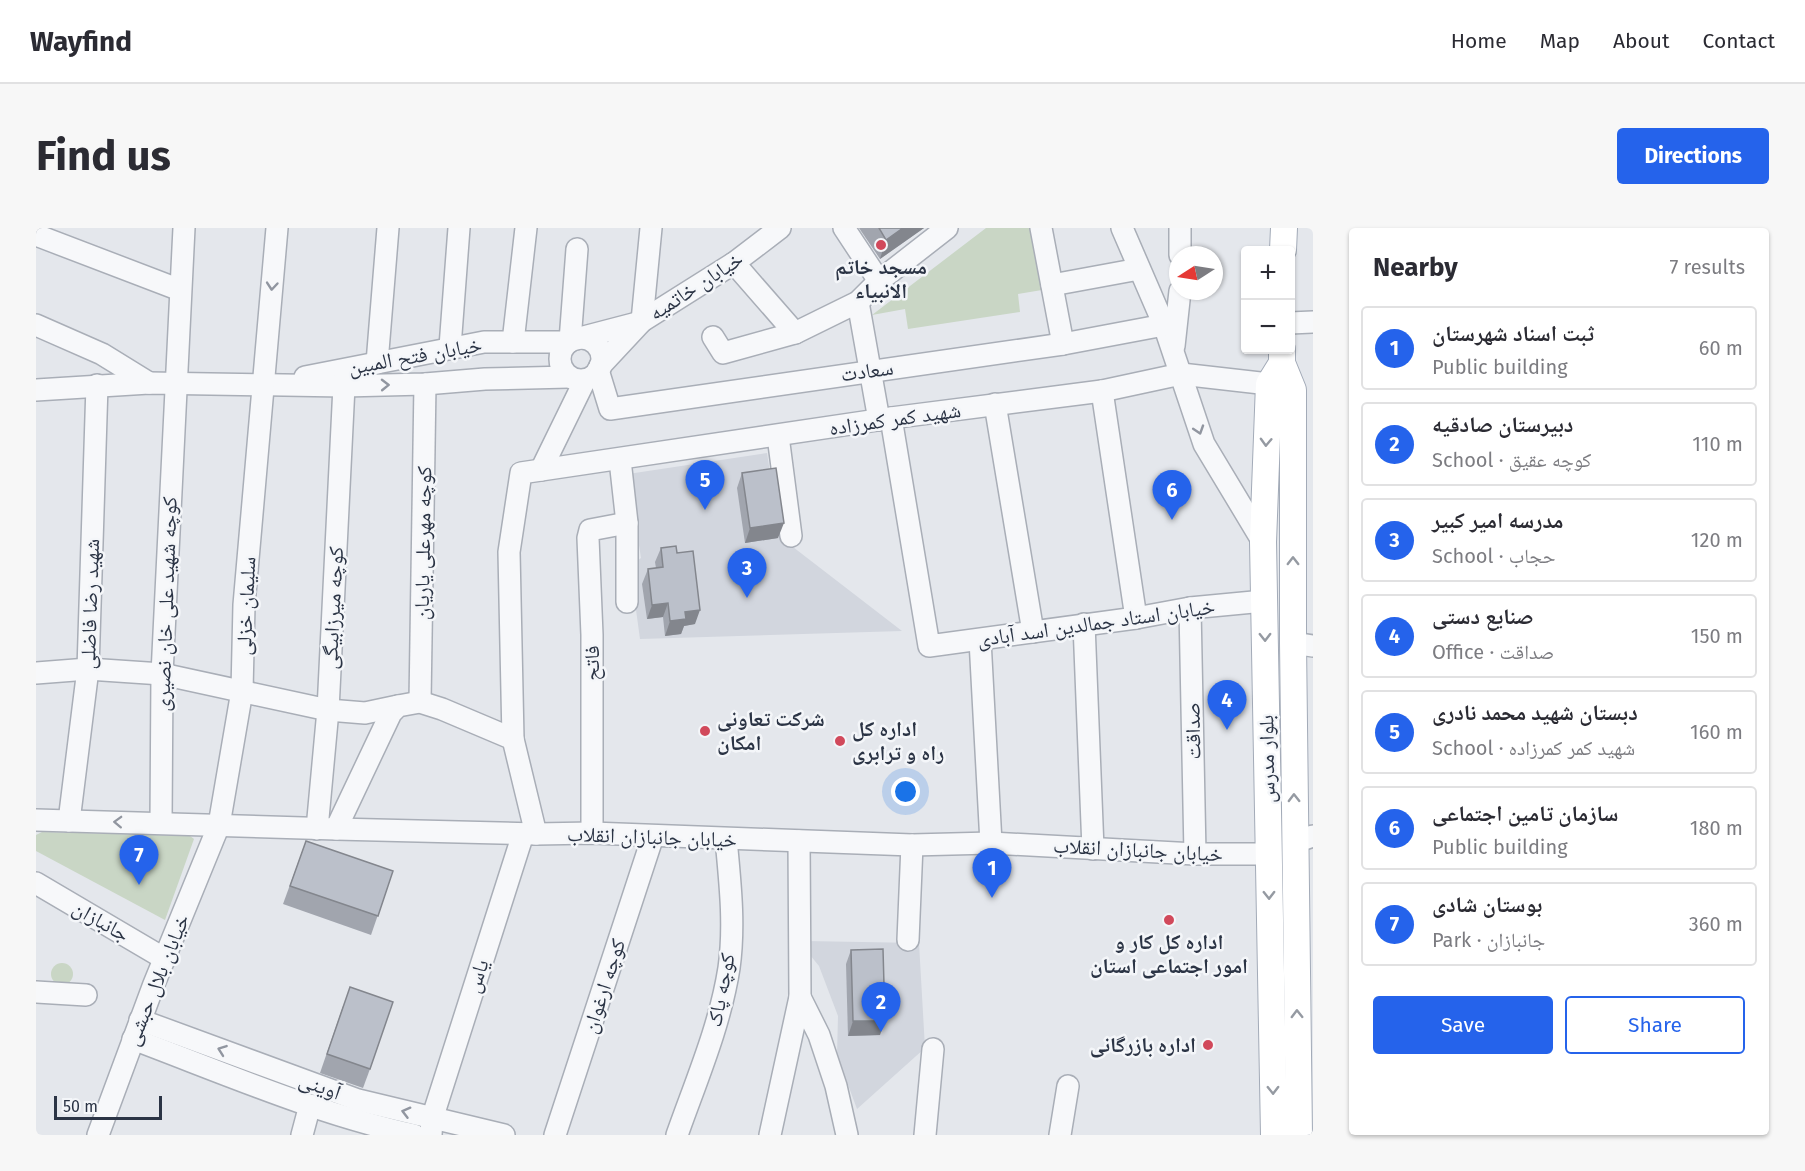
<!DOCTYPE html>
<meta charset="utf-8">
<style>
:root{--surface:#fff;--page:#f7f7f7;--text:#2b2b33;--muted:#7c7c81;--line:#e1e1e2;--accent:#2563eb}
body{margin:0;font-family:"Fira Sans","Noto Naskh Arabic",sans-serif;background:var(--page);color:var(--text)}
.controls{position:absolute;right:18px;top:18px;display:grid;overflow:hidden;border-radius:6px;box-shadow:0 2px 4px #0004}
.controls button{width:54px;height:54px;display:grid;place-items:center;padding:0;border:0;border-bottom:2px solid var(--line);background:var(--surface);color:var(--text);font:30px sans-serif}
.compass{position:absolute;left:1133px;top:18px;width:54px;height:54px;border-radius:50%;background:var(--surface);box-shadow:0 2px 4px #0004;rotate:258deg}
.scale{position:absolute;left:18px;bottom:15px;width:108px;box-sizing:border-box;padding-left:6px;border:3px solid #2b3445;border-top:0;font-size:16px;line-height:21px;white-space:nowrap;color:#2b3445;-webkit-text-stroke:4px #f4f6f9;paint-order:stroke}
.you{position:absolute;left:870px;top:564px;width:21px;height:21px;margin:-15px;border:4px solid #fff;border-radius:50%;background:#1a73e8;box-shadow:0 0 0 9px #1a73e833}
.badge{display:grid;place-items:center;width:39px;height:39px;border-radius:50%;background:var(--accent);color:#fff;font-size:20px;font-weight:700}
.pin{position:absolute;translate:-50% -50px;filter:drop-shadow(0 2px 3px #0008)}
.pin::after{content:'';position:absolute;top:32px;width:21px;height:18px;background:inherit;clip-path:polygon(0 0,100% 0,50% 100%)}
.list{margin:0;padding:0;list-style:none}
h2{display:flex;justify-content:space-between;align-items:center;height:78px;margin:0;padding:0 24px;font-size:26px}
h2 small{font-size:20px;font-weight:400;color:var(--muted)}
.list li{display:grid;grid-template-columns:39px 1fr auto;gap:18px;align-items:center;box-sizing:border-box;height:84px;margin:0 12px 12px;padding:0 12px;border:2px solid var(--line);border-radius:6px}
.list b{display:block;font-size:22px;white-space:nowrap}
.list p{margin:0;font-size:20px;white-space:nowrap;color:var(--muted)}
.list em{font-size:20px;font-style:normal;color:var(--muted)}
.actions{display:flex;gap:12px;padding:18px 24px}
.actions a{flex:1;padding:14px 0;border:2px solid var(--accent);border-radius:6px;text-align:center;font-size:21px;color:var(--accent)}
.actions .main{background:var(--accent);color:#fff}
.map{position:relative;flex:none;width:1277px;height:907px;overflow:hidden;border-radius:6px}
header{display:flex;align-items:center;gap:36px;box-sizing:border-box;height:84px;padding:0 30px;background:var(--surface);border-bottom:2px solid var(--line)}
header strong{font-size:28px}
nav{display:flex;gap:33px;margin-inline-start:auto;font-size:21px}
.intro{display:flex;align-items:center;justify-content:space-between;box-sizing:border-box;height:144px;padding:0 36px}
h1{margin:0;font-size:42px}
.button{padding:15px 27px;border-radius:6px;background:var(--accent);color:#fff;font-size:21px;font-weight:700}
main{display:flex;gap:36px;padding:0 36px}
aside{flex:1;background:var(--surface);border-radius:6px;box-shadow:0 2px 4px #0004}
.map>svg:first-child{display:block}
</style>
<header>
<strong>Wayfind</strong>
<nav><a>Home</a><a>Map</a><a>About</a><a>Contact</a></nav>
</header>
<div class="intro"><h1>Find us</h1><a class="button">Directions</a></div>
<main>
<div class="map">
<svg width="1277" height="907" viewBox="0 0 1277 907">
<rect width="100%" height="100%" fill="#e4e7ec"/>
<g fill="#d2d6de">
<polygon points="731,225 744,309 866,403 604,411 594,338 605,330 592,246"/>
<polygon points="769,713 883,715 889,820 821,881 801,827 802,788 783,738 770,722"/>
</g>
<g fill="#c9d6c5">
<polygon points="950,0 996,0 1006,62 982,66 984,84 872,101 869,81 836,87"/>
<polygon points="6,604 154,608 158,611 129,692 0,623 0,607"/>
<circle cx="26" cy="746" r="11"/>
</g>
<g fill="none" stroke-linecap="round" stroke-linejoin="round">
<defs>
<g id="minor">
<polyline points="808,0 843,53"/>
<polyline points="1005,0 1027,116"/>
<polyline points="1086,0 1128,97 1168,216 1227,314"/>
<polyline points="0,7 144,62"/>
<polyline points="1144,27 1144,0"/>
<polyline points="698,35 759,105"/>
<polyline points="1016,57 1103,41"/>
<polyline points="822,74 843,192"/>
<polyline points="606,93 615,0"/>
<polyline points="1254,95 1277,94"/>
<polyline points="0,97 66,126 113,155"/>
<polyline points="677,109 687,125 759,105 822,74 843,53 911,0"/>
<circle cx="545" cy="131" r="21"/>
<polyline points="540,111 605,94"/>
<polyline points="534,113 541,21"/>
<polyline points="477,114 490,0"/>
<polyline points="1138,118 1144,63"/>
<polyline points="414,119 423,0"/>
<polyline points="341,135 352,0"/>
<polyline points="564,138 606,93 698,35 744,0"/>
<polyline points="562,142 574,181 1027,116 1128,97"/>
<polyline points="269,149 448,114 533,114"/>
<polyline points="0,162 113,155 308,158 389,156 449,151 533,149"/>
<polyline points="1066,163 1100,390"/>
<polyline points="959,176 997,404"/>
<polyline points="855,190 893,418 1100,390 1154,380 1228,373"/>
<polyline points="742,208 755,308"/>
<polyline points="584,232 591,295 591,374"/>
<polyline points="505,242 549,152"/>
<polyline points="1154,380 1159,626"/>
<polyline points="1048,396 1057,621"/>
<polyline points="944,412 955,615"/>
<polyline points="1257,415 1277,418"/>
<polyline points="0,445 52,441 126,446 292,482 329,485 362,478"/>
<polyline points="384,474 389,156"/>
<polyline points="477,511 473,324 485,245 855,190 1066,163 1145,146 1233,156"/>
<polyline points="0,592 300,601 500,606 556,605 876,617 955,615 1159,626 1232,626"/>
<polyline points="33,593 52,441 61,157"/>
<polyline points="125,595 126,446 148,0"/>
<polyline points="281,601 292,482 308,158"/>
<polyline points="300,601 355,485 362,478 384,474 406,481 477,511 500,606"/>
<polyline points="556,605 556,407 552,310 554,302 591,295"/>
<polyline points="1259,614 1277,608"/>
<polyline points="0,655 129,731"/>
<polyline points="872,712 876,617"/>
<polyline points="0,764 50,767"/>
<polyline points="764,769 783,807 800,858 811,907"/>
<polyline points="104,792 322,872 468,907"/>
<path d="M97,811C190,846 282,886 378,907"/>
<polyline points="62,907 118,756 183,597 206,463 208,377 241,0"/>
<polyline points="266,907 274,877"/>
<polyline points="395,907 396,891 487,606"/>
<polyline points="519,907 617,608"/>
<path d="M641,907C660,853 684,798 693,740C699,697 694,654 690,611"/>
<polyline points="734,907 764,769 763,613"/>
<polyline points="889,907 897,821"/>
<polyline points="1024,907 1032,858"/>
</g>
<g id="major">
<polyline points="1247,22 1248,0"/>
<polyline points="1246,122 1246,135 1257,162 1257,415 1263,907"/>
<polyline points="1238,907 1227,314 1233,156 1246,135"/>
</g>
</defs>
<use href="#minor" stroke="#a9aeb7" stroke-width="24"/>
<use href="#major" stroke="#a3abb8" stroke-width="28"/>
<use href="#minor" stroke="#f7f8fa" stroke-width="21"/>
<use href="#major" stroke="#fff" stroke-width="26"/>
</g>
<g fill="#a1a5ae">
<polygon points="823,0 888,0 844,31"/>
<polygon points="706,245 742,310 709,315 701,260"/>
<polygon points="625,320 641,325 659,396 648,398 645,406 629,408 627,389 611,391 606,356 612,341 620,340 619,334"/>
<polygon points="270,613 357,643 335,707 247,676"/>
<polygon points="815,722 844,807 812,808 810,736"/>
<polygon points="307,778 334,841 327,860 284,845"/>
</g>
<g fill="#83868d">
<polygon points="867,0 888,0 844,31 850,12"/>
<polygon points="748,295 742,310 709,315 714,300"/>
<polygon points="632,375 627,389 611,391 616,377"/>
<polygon points="664,382 659,396 648,398 645,406 629,408 634,393 649,384"/>
<polygon points="817,793 849,793 844,807 812,808"/>
</g>
<g fill="#bbc0ca" stroke="#83868d" stroke-width="1.5">
<polygon points="843,0 867,0 850,12"/>
<polygon points="740,240 748,295 714,300 706,245"/>
<polygon points="640,318 641,325 657,323 664,382 649,384 650,391 634,393 632,375 616,377 612,341 627,339 625,320"/>
<polygon points="270,613 357,643 342,688 254,658"/>
<polygon points="847,721 849,793 817,793 815,722"/>
<polygon points="314,759 357,774 334,841 291,826"/>
</g>
<defs><path id="oneway-chevron" d="M-2-3.5L2.5 0L-2 3.5" fill="none" stroke-width="1.6" stroke-linecap="round" stroke-linejoin="round" transform="scale(1.5)"/></defs>
<g stroke="#9196a0">
<use href="#oneway-chevron" transform="translate(236 58) rotate(95)"/>
<use href="#oneway-chevron" transform="translate(349 157) rotate(-1)"/>
<use href="#oneway-chevron" transform="translate(1163 202) rotate(72)"/>
<use href="#oneway-chevron" transform="translate(82 594) rotate(-178)"/>
<use href="#oneway-chevron" transform="translate(186 822) rotate(-160)"/>
<use href="#oneway-chevron" transform="translate(370 884) rotate(-165)"/>
</g>
<g stroke="#959aa2">
<use href="#oneway-chevron" transform="translate(1230 214) rotate(92)"/>
<use href="#oneway-chevron" transform="translate(1257 333) rotate(-90)"/>
<use href="#oneway-chevron" transform="translate(1229 409) rotate(89)"/>
<use href="#oneway-chevron" transform="translate(1258 570) rotate(-91)"/>
<use href="#oneway-chevron" transform="translate(1233 667) rotate(89)"/>
<use href="#oneway-chevron" transform="translate(1261 786) rotate(-91)"/>
<use href="#oneway-chevron" transform="translate(1237 862) rotate(89)"/>
</g>
<g fill="#d1495b" stroke="#f4f6f9" stroke-width="2">
<circle cx="845" cy="17" r="6"/>
<circle cx="669" cy="503" r="6"/>
<circle cx="804" cy="513" r="6"/>
<circle cx="1133" cy="692" r="6"/>
<circle cx="1172" cy="817" r="6"/>
</g>
<g text-anchor="middle" dominant-baseline="central" stroke-width="5" stroke-linejoin="round" paint-order="stroke">
<g font-size="21" font-weight="bold" fill="#2b3445" stroke="#f4f6f9">
<text x="845" y="39">مسجد خاتم<tspan x="845" dy="24">الانبیاء</tspan></text>
<text x="681" y="491" text-anchor="start">شرکت تعاونی<tspan x="681" dy="24">امکان</tspan></text>
<text x="816" y="501" text-anchor="start">اداره کل<tspan x="816" dy="24">راه و ترابری</tspan></text>
<text x="1133" y="714">اداره کل کار و<tspan x="1133" dy="24">امور اجتماعی استان</tspan></text>
<text x="1160" y="817" text-anchor="end">اداره بازرگانی</text>
</g>
<g font-size="21" fill="#2b3445" stroke="#f4f6f9">
<text transform="translate(660 58) rotate(-33)">خیابان خاتمیه</text>
<text transform="translate(379 128) rotate(-10)">خیابان فتح المبین</text>
<text transform="translate(831 143) rotate(-8)">سعادت</text>
<text transform="translate(859 191) rotate(-8)">شهید کمر کمرزاده</text>
<text transform="translate(387 315) rotate(-89)">کوچه مهرعلی یاریان</text>
<text transform="translate(54 376) rotate(-88)">شهید رضا فاضلی</text>
<text transform="translate(130 376) rotate(-88)">کوچه شهید علی خان نصیری</text>
<text transform="translate(210 378) rotate(-87)">سلیمان خزلی</text>
<text transform="translate(297 380) rotate(-87)">کوچه میرزابیگی</text>
<text transform="translate(1060 395) rotate(-8)">خیابان استاد جمالدین اسد آبادی</text>
<text transform="translate(556 435) rotate(-90)">فاتح</text>
<text transform="translate(1157 503) rotate(-91)">صداقت</text>
<text transform="translate(1231 531) rotate(-91)">بلوار مدرس</text>
<text transform="translate(616 609) rotate(2)">خیابان جانبازان انقلاب</text>
<text transform="translate(1102 622) rotate(3)">خیابان جانبازان انقلاب</text>
<text transform="translate(65 693) rotate(30)">جانبازان</text>
<text transform="translate(441 748) rotate(-72)">یاس</text>
<text transform="translate(121 752) rotate(-68)">خیابان بلال حبشی</text>
<text transform="translate(568 758) rotate(-72)">کوچه ارغوان</text>
<text transform="translate(685 762) rotate(-79)">کوچه پاک</text>
<text transform="translate(284 858) rotate(20)">آوینی</text>
</g>
</g>
</svg>
<div class="controls">
<button>+</button>
<button>−</button>
</div>
<svg class="compass" viewBox="-18 -18 36 36"><path d="M0-13l5 13h-10z" fill="#e53935"/><path d="M0 13l5-13h-10z" fill="#7c7c81"/></svg>
<div class="scale">50 m</div>
<div class="you"></div>
<div class="pin badge" style="left:956px;top:670px">1</div>
<div class="pin badge" style="left:845px;top:804px">2</div>
<div class="pin badge" style="left:711px;top:370px">3</div>
<div class="pin badge" style="left:1191px;top:502px">4</div>
<div class="pin badge" style="left:669px;top:282px">5</div>
<div class="pin badge" style="left:1136px;top:292px">6</div>
<div class="pin badge" style="left:103px;top:657px">7</div>
</div>
<aside>
<h2>Nearby<small>7 results</small></h2>
<ul class="list">
<li><span class="badge">1</span><div><b>ثبت اسناد شهرستان</b><p>Public building</p></div><em>60 m</em></li>
<li><span class="badge">2</span><div><b>دبیرستان صادقیه</b><p>School · کوچه عقیق</p></div><em>110 m</em></li>
<li><span class="badge">3</span><div><b>مدرسه امیر کبیر</b><p>School · حجاب</p></div><em>120 m</em></li>
<li><span class="badge">4</span><div><b>صنایع دستی</b><p>Office · صداقت</p></div><em>150 m</em></li>
<li><span class="badge">5</span><div><b>دبستان شهید محمد نادری</b><p>School · شهید کمر کمرزاده</p></div><em>160 m</em></li>
<li><span class="badge">6</span><div><b>سازمان تامین اجتماعی</b><p>Public building</p></div><em>180 m</em></li>
<li><span class="badge">7</span><div><b>بوستان شادی</b><p>Park · جانبازان</p></div><em>360 m</em></li>
</ul>
<div class="actions"><a class="main">Save</a><a>Share</a></div>
</aside>
</main>
